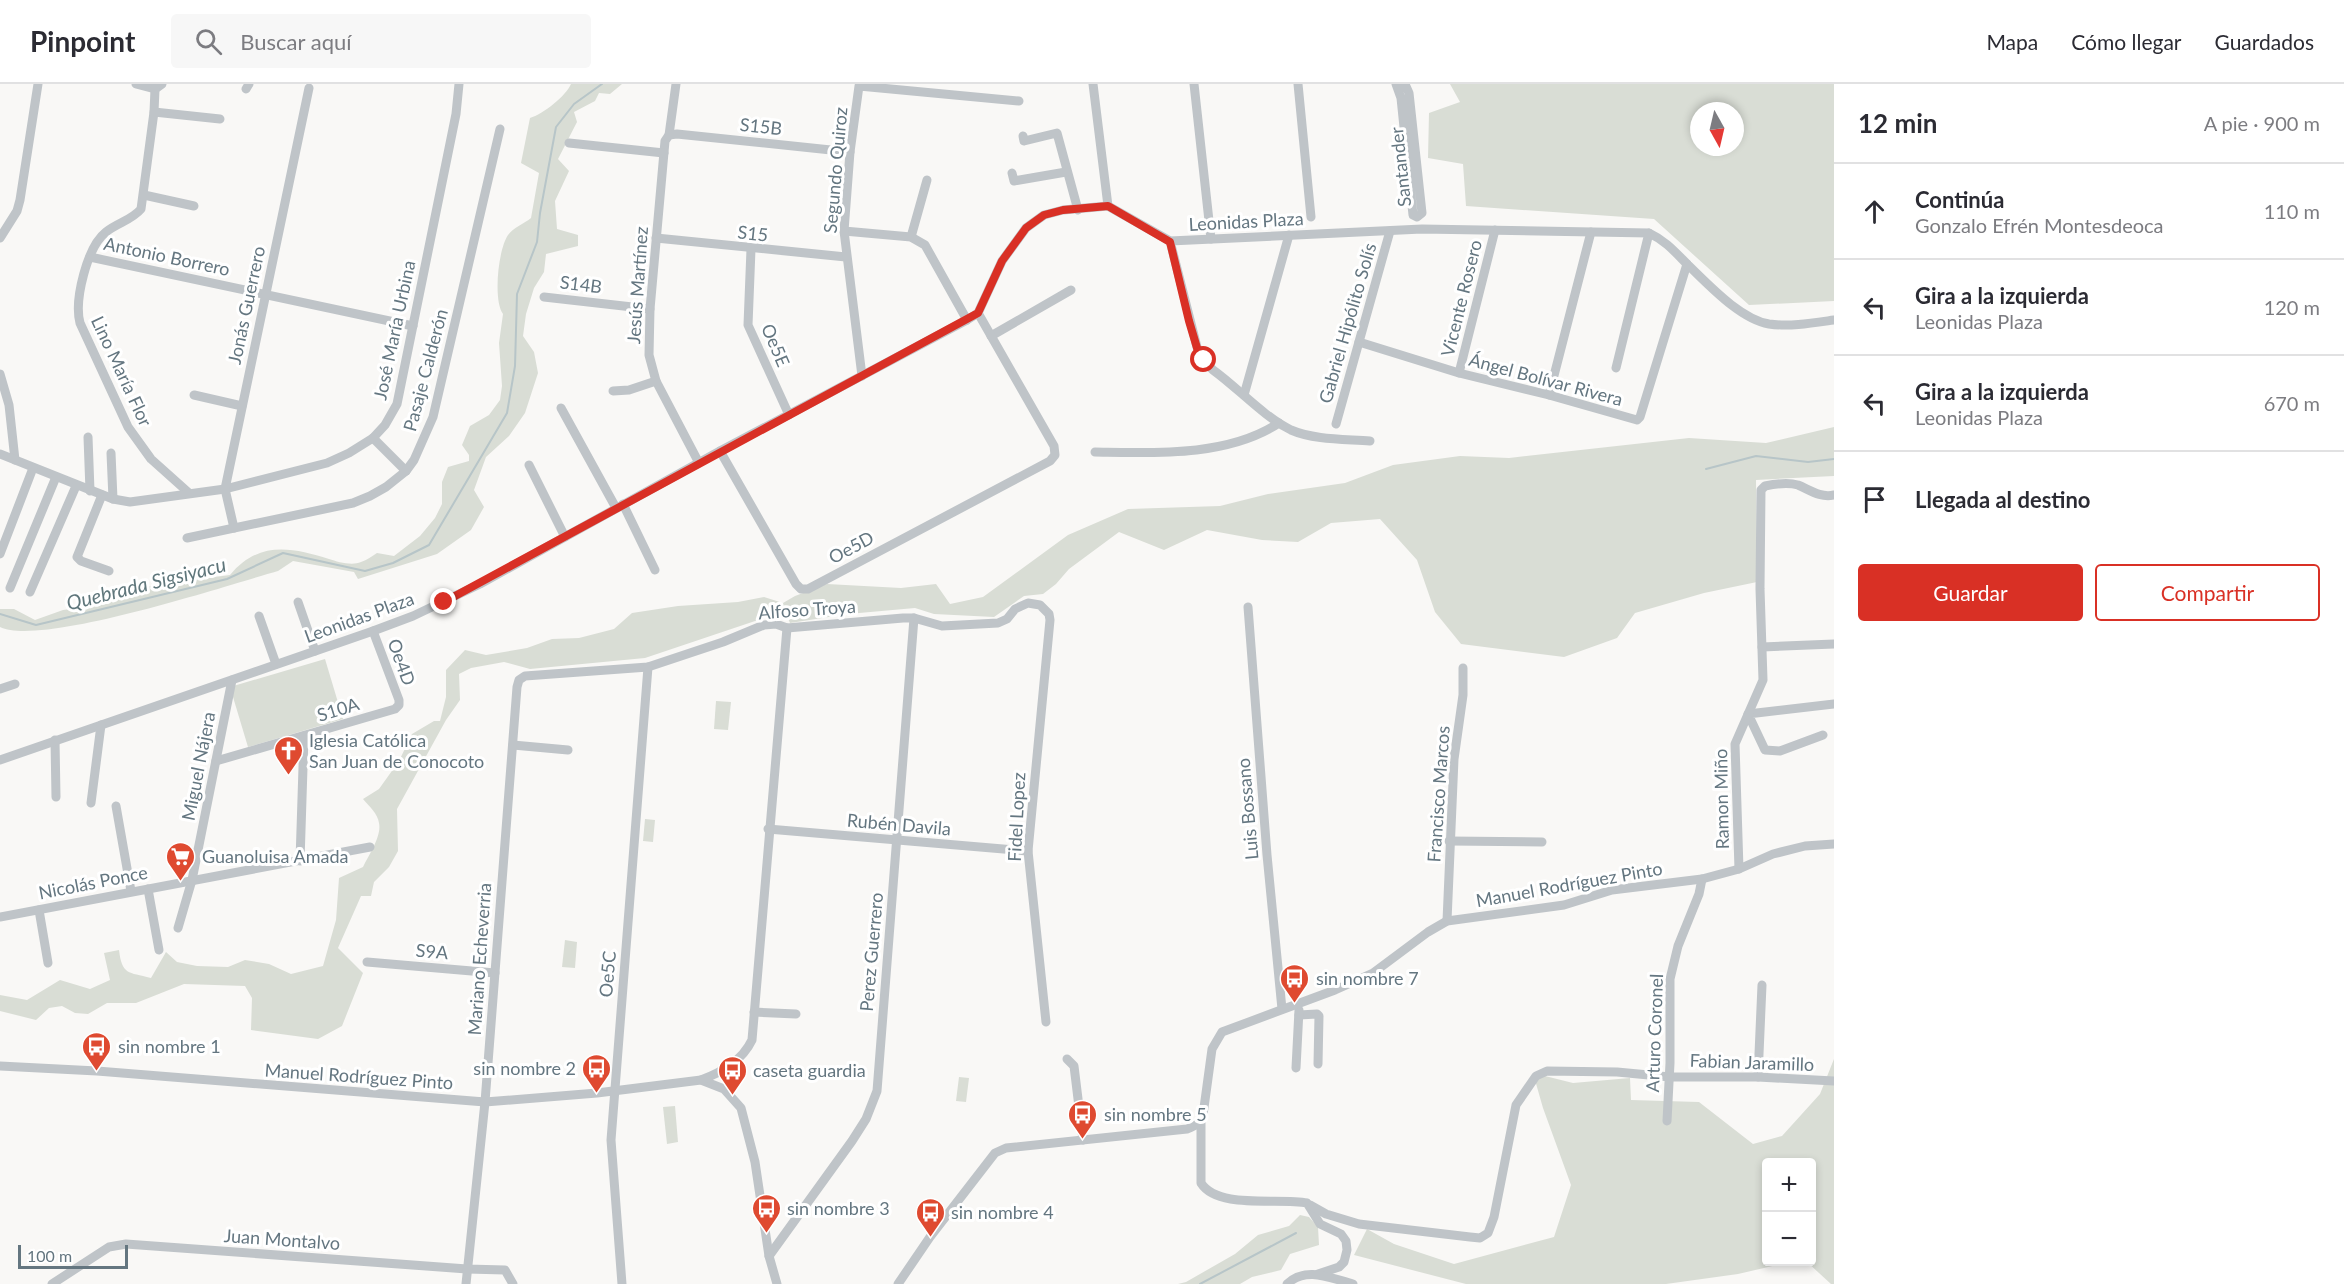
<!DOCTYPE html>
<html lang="es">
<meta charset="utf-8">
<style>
:root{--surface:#fff;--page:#f7f7f7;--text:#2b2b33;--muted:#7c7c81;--line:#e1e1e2;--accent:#d93025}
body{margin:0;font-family:Lato,sans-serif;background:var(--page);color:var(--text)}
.controls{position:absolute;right:18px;bottom:18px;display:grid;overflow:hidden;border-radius:6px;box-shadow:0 3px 9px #0003}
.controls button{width:54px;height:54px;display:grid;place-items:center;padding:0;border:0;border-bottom:2px solid var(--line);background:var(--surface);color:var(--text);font:30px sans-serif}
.compass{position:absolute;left:1690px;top:18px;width:54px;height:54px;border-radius:50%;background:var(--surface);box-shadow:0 3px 9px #0003;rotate:172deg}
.scale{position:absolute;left:18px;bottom:15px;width:110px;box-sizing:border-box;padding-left:6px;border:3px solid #647680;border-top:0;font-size:16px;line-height:21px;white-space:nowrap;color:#647680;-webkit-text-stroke:4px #fff;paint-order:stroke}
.stop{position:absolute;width:18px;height:18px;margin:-14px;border:4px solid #d93025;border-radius:50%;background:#fff}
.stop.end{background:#d93025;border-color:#fff;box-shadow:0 2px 6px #0008}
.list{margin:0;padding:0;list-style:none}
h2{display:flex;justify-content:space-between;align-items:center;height:78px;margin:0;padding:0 24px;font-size:26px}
h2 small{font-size:20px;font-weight:400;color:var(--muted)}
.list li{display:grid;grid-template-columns:39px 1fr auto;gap:18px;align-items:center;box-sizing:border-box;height:96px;padding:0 24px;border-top:2px solid var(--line)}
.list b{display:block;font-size:22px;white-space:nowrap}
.list p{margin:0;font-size:20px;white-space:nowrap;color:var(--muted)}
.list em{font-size:20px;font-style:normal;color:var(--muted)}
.actions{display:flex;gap:12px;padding:18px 24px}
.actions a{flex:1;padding:14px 0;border:2px solid var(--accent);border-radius:6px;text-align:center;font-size:21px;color:var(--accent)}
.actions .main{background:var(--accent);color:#fff}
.icon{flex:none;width:33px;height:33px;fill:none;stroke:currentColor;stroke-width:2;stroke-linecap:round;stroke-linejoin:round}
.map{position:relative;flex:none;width:1834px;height:1200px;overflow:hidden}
header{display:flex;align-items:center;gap:36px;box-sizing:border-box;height:84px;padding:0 30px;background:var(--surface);border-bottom:2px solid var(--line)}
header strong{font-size:28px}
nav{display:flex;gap:33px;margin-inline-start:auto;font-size:21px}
.search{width:420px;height:54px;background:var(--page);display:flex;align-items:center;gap:15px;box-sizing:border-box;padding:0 21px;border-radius:6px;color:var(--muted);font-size:22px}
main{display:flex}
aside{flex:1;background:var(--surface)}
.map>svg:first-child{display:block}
</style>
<header>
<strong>Pinpoint</strong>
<div class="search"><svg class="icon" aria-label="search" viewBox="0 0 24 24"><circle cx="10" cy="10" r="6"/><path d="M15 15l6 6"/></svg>Buscar aquí</div>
<nav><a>Mapa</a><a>Cómo llegar</a><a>Guardados</a></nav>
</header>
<main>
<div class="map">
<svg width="1834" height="1200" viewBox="0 0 1834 1200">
<rect width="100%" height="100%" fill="#f9f8f6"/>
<g fill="#d9ddd5" fill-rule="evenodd">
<path d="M571,0H622L610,10L599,9L595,17L574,28L577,38L558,75L569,87L555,117L557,145L578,151V162L546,170L544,188L534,204L526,230L523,252L534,268L538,289L525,329L509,352L486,373L474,406L484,423L471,446L437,470L358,495L354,488L293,477L278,487C228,501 41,563 0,543V525H14L35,536L63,526L93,522L176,493L191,496L230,491C258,457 291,463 329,475C338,478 352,482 361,478C367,476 372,472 377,469L394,472L420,452L435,434L442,420V398L448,383L469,377V371L462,361L470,342L489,331L500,316L502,302L499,259L503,230C493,216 498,166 508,151C513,144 525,139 531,134L539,89L521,79L530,34C543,30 566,12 571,0Z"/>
<path d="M1450,0H1834V217L1749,221L1654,135L1466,122L1463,80L1428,74L1429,29L1460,18ZM1699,27H1735V63H1699Z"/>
<path d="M1834,343V392L1756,396L1757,498L1704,509L1635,529L1617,554L1564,573L1461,560L1435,528L1417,476L1380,435L1331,439L1298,458L1262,456L1207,446L1164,466L1119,448L1069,485L1056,500L1043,510L1024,512L994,533L934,530L915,524L848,530L790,539L785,527L645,574L530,585L504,578L471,584L459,590L460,616L446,636L397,725L398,767L389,783L374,798L371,812H361L338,864L363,889L342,942L318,955L251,946L252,914L245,902L184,900L136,919H107L88,930L75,929L62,922L49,924L36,936L0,927V911L27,916L60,896L90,905L110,896L104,869L119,866C122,891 128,888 151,894L166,868L177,878L197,882L228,883L245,876L269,880L291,890L323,882L336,836L339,794L363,783C368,772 382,752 379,739C378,730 369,722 363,715L379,705L399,677L412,650L434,637H440L446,613V586L465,566L486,571L527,564L552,555L579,554L614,545L632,529L678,522L738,518L764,513L783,519L795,512L827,500L901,504L936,500L950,520L983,513L1068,451L1128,425L1220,422L1268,410L1345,399L1393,381L1460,372L1509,374L1689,354L1766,359Z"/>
<polygon points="325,575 343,635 248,663 230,603"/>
<polygon points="716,617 731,618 728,646 714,645"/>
<polygon points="645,735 655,736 653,758 643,757"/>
<polygon points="565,856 577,858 575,884 562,883"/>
<polygon points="1834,975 1834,1200 1831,1200 1807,1178 1812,1178 1812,1078 1766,1078 1766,1178 1790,1178 1738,1190 1666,1200 1466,1200 1354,1171 1367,1145 1394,1160 1454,1180 1554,1153 1571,1101 1543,1024 1533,989 1573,999 1630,994 1631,1016 1699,1018 1753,1060 1782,1052 1820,1010"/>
<polygon points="959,993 969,994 966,1018 956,1017"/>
<polygon points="675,1022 678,1058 667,1060 663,1023"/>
<polygon points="1300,1131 1309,1133 1318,1143 1319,1161 1290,1170 1281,1186 1252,1193 1240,1200 1178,1200 1186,1198 1235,1170 1258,1151 1289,1142"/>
</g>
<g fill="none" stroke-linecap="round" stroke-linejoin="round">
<g stroke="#b7c5c8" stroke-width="2">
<polyline points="1706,385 1756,372 1808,378 1834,375"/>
<polyline points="0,530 36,541 227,495 283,469 365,487 393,479 429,461 507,329 515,282 517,210 537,158 540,129 556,43 574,20 602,0"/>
<polyline points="1200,1200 1296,1149"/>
</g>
<g stroke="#bfc4c8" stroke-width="9">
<polyline points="136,0 155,5 162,0"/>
<polyline points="676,0 669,51 665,57 650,225 649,271 656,297 699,379"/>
<polyline points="1093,0 1108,122"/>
<polyline points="1194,0 1211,155"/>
<polyline points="1298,0 1311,133"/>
<polyline points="1396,0 1401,14 1413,131 1417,133 1422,129 1409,9 1405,0"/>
<path d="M155,5L154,28L141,125C132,136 117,139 106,148C87,163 74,216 80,239L128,343L151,375L189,409"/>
<polyline points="246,5 249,0"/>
<polyline points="154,28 220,35"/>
<polyline points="669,51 677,50 850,68"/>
<polyline points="1023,52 1024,57 1057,49 1078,126"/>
<polyline points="569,59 664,69"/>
<polyline points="1012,89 1014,97 1066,88"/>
<polyline points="144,111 194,122"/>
<polyline points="844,147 911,153 925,161 967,236"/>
<polyline points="911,153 927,96"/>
<polyline points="0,154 17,127 20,116 38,0"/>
<polyline points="656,154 846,173"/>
<path d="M1170,157L1197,263L1204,277L1213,286C1238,304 1264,333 1291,346C1314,356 1345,355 1370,357"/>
<polyline points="751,165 748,241 789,331"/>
<polyline points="90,173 413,242"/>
<polyline points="544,213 650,225"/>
<polyline points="991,252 1071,206"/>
<polyline points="1359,258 1459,289 1549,311 1637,336 1640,333 1687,180"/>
<polyline points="1616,284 1649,149"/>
<polyline points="1459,289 1495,146"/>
<polyline points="0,290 9,321 15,376"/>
<polyline points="862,292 844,147 850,68 859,2 1019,17"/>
<polyline points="613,307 629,306 656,297"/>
<polyline points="194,311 242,322"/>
<polyline points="1244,311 1289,151"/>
<polyline points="1549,311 1591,148"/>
<polyline points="561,324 616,424"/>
<polyline points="1336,340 1390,147"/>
<polyline points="88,353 90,407"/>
<polyline points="373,354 406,387"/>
<polyline points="720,367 796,500 801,505 808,505 1050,377 1055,371 1054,362 978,229"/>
<path d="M1095,368C1154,369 1228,373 1279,339"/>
<polyline points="111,369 113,415"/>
<polyline points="0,370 113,415 130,418 225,405 327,379 349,369 373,354 385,341 397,320 456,30 459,0"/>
<polyline points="529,381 565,453"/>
<polyline points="102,411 77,473 81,477 109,487"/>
<polyline points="623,420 655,486"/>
<polyline points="234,444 225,405 309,4"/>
<polyline points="187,454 353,419 370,412 386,403 406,387 414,376 433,333 500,45"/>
<polyline points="0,470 33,384"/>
<polyline points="10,504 56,393"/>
<polyline points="30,508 76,402"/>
<polyline points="298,518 315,567"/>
<polyline points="1248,523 1267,771 1282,925"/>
<polyline points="259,532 276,580"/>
<polyline points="1762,563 1834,560"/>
<polyline points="0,605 15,600"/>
<polyline points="1823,651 1780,667 1765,666 1748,630 1834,620"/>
<polyline points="55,656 56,713"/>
<polyline points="513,661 568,666"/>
<path d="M0,676L373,547L413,532L480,500L720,367L967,236L978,229L1002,177L1026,144L1044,131L1063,126L1108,122L1170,157L1422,145L1649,149C1666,157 1675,168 1688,181C1709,201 1740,235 1769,240C1790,243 1813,239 1834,236"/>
<polyline points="216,677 395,625 399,621 399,616 373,547"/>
<polyline points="91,719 101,641"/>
<polyline points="116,722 131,807"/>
<polyline points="768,745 1028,767"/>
<polyline points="1449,757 1542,758"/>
<polyline points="300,777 304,652"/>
<path d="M1739,785L1735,660L1763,596L1760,505L1761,406L1765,402C1775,400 1787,398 1798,401C1810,406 1820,414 1834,411"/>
<polyline points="148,805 159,866"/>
<polyline points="39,826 48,879"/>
<polyline points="0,833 370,763"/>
<polyline points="1447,837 1454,675 1463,611 1463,584"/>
<polyline points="178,844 192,796 232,596"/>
<polyline points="367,878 495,889"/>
<polyline points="754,928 796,930"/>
<polyline points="1299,931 1317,930 1319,932 1318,980"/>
<polyline points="1067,975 1074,982 1083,1056"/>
<polyline points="0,982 97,987 485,1018 597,1009 701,996 724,1005 741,1024 755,1078 769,1172 777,1200"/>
<polyline points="1296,984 1299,926"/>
<polyline points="1758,993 1762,901"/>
<path d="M701,996C722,988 742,977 752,956L787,544"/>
<polyline points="1667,1037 1670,979 1670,895 1678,862 1699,810 1702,795"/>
<path d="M1201,1038V1099C1218,1126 1280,1113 1307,1119L1320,1140L1341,1150L1346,1157L1347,1166L1344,1178L1339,1183L1318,1190"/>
<polyline points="1310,1121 1326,1130 1359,1140 1470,1153 1480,1154 1488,1149 1494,1133 1516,1021 1536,992 1547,987 1617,988 1670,993 1758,993 1834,997"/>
<polyline points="769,1172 852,1057 866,1035 877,1007 914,534"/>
<polyline points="52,1200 109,1163 126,1160 467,1185 505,1186 513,1200"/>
<polyline points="466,1200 485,1018 517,603 519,596 525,592 648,583 723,558 764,541 776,540 787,544 903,534 914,534 942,542 998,539 1007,535 1015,525 1028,519 1040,521 1049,530 1050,536 1028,767 1046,938"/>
<polyline points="622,1200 611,1056 648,583"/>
<path d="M898,1200L930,1153L995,1069L1006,1064L1187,1045C1195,1042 1200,1040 1203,1031L1212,965L1222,948L1335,906L1373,889L1428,848L1447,837L1564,821L1612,806L1702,795L1739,785L1773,770L1805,762L1834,760"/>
<path d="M1287,1200C1306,1182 1330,1194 1353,1200"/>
</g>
</g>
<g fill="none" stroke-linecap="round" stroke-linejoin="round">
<polyline stroke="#d93025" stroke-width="8" points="444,518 978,229 1002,177 1026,144 1044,131 1063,126 1108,122 1170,158 1189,237 1197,264 1204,276"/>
</g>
<defs>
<symbol id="church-pin" viewBox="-11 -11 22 30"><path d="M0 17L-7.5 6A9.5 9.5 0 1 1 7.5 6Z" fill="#df4a30" stroke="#fff"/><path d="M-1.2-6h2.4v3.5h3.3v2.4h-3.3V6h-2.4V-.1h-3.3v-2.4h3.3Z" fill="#fff"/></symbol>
<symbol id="supermarket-pin" viewBox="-11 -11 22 30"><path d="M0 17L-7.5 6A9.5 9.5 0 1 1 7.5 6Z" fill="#df4a30" stroke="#fff"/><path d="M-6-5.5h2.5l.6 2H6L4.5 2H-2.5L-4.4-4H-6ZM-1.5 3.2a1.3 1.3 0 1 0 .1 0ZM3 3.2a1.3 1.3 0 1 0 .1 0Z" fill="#fff"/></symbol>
<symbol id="bus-pin" viewBox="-11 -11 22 30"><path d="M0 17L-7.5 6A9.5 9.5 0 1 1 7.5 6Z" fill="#df4a30" stroke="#fff"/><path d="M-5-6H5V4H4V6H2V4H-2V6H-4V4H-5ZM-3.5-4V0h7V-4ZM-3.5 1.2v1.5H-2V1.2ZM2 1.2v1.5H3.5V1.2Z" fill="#fff"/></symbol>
</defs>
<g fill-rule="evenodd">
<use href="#church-pin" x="272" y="650" width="33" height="45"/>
<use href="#supermarket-pin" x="164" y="756" width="33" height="45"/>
<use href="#bus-pin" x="1278" y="878" width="33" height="45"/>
<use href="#bus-pin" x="80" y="946" width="33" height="45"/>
<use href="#bus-pin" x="580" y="968" width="33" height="45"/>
<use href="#bus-pin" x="716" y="970" width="33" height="45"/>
<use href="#bus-pin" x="1066" y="1014" width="33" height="45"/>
<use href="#bus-pin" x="750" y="1108" width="33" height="45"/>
<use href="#bus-pin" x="914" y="1112" width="33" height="45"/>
</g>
<g text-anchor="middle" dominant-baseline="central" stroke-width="6" stroke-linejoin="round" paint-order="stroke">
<g font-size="18" fill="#647680" stroke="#fff">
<text transform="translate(761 42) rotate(6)">S15B</text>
<text transform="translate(1400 83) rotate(-96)">Santander</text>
<text transform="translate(835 86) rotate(-85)">Segundo Quiroz</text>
<text transform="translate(1246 137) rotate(-3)">Leonidas Plaza</text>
<text transform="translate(753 149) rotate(6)">S15</text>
<text transform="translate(167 172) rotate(12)">Antonio Borrero</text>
<text transform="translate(581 200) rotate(7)">S14B</text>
<text transform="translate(637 201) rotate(-86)">Jesús Martínez</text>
<text transform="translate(1461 214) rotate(-76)">Vicente Rosero</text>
<text transform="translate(246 221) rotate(-78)">Jonás Guerrero</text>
<text transform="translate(1347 239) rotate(-74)">Gabriel Hipólito Solís</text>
<text transform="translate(394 246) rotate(-78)">José María Urbina</text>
<text transform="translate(776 261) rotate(67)">Oe5E</text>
<text transform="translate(425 286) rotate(-75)">Pasaje Calderón</text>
<text transform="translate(122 287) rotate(65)">Lino María Flor</text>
<text transform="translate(1546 295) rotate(15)">Ángel Bolívar Rivera</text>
<text transform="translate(851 463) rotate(-28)">Oe5D</text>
<text transform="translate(807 525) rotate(-4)">Alfoso Troya</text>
<text transform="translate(359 533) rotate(-20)">Leonidas Plaza</text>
<text transform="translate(402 578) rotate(70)">Oe4D</text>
<text transform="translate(338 625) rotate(-17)">S10A</text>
<text transform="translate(198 682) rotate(-79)">Miguel Nájera</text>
<text transform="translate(1438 710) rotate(-86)">Francisco Marcos</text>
<text transform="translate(1721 715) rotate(-91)">Ramon Miño</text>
<text transform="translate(1247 725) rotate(-95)">Luis Bossano</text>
<text transform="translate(1016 733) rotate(-87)">Fidel Lopez</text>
<text transform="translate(899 740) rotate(5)">Rubén Davila</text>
<text transform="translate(93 798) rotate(-11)">Nicolás Ponce</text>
<text transform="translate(1569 800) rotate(-10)">Manuel Rodríguez Pinto</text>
<text transform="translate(432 867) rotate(5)">S9A</text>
<text transform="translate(871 868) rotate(-85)">Perez Guerrero</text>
<text transform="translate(479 875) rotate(-86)">Mariano Echeverria</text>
<text transform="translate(607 890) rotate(-85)">Oe5C</text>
<text transform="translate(1654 949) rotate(-88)">Arturo Coronel</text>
<text transform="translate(1752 978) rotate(2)">Fabian Jaramillo</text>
<text transform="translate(359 992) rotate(4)">Manuel Rodríguez Pinto</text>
<text transform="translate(282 1155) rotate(4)">Juan Montalvo</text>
</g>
<g font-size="18" fill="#647680" stroke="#fff" text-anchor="start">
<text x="309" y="656">Iglesia Católica<tspan x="309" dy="21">San Juan de Conocoto</tspan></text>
<text x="202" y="772">Guanoluisa Amada</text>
<text x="1316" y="894">sin nombre 7</text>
<text x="118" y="962">sin nombre 1</text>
<text x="576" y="984" text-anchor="end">sin nombre 2</text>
<text x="753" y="986">caseta guardia</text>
<text x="1104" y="1030">sin nombre 5</text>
<text x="787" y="1124">sin nombre 3</text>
<text x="951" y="1128">sin nombre 4</text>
</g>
<g font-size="20" font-style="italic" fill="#5f767b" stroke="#fff">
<text transform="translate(146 499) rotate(-14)">Quebrada Sigsiyacu</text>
</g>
</g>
</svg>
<div class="controls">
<button>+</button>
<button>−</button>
</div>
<svg class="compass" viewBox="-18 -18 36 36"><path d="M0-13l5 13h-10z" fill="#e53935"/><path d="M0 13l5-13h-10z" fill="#7c7c81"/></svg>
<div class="scale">100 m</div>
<div class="stop" style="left:1204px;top:276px"></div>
<div class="stop end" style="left:444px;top:518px"></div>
</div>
<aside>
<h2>12 min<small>A pie · 900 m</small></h2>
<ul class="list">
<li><svg class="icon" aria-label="ahead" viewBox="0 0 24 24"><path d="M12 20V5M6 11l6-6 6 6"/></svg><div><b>Continúa</b><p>Gonzalo Efrén Montesdeoca</p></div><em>110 m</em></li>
<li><svg class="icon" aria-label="left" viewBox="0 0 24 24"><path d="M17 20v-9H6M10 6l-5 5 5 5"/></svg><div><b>Gira a la izquierda</b><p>Leonidas Plaza</p></div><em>120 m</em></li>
<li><svg class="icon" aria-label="left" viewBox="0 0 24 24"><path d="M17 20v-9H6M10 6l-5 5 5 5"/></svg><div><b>Gira a la izquierda</b><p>Leonidas Plaza</p></div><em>670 m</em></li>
<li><svg class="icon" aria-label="arrive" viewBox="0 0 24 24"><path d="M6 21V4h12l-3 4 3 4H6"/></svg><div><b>Llegada al destino</b></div></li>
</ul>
<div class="actions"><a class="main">Guardar</a><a>Compartir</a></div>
</aside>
</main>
